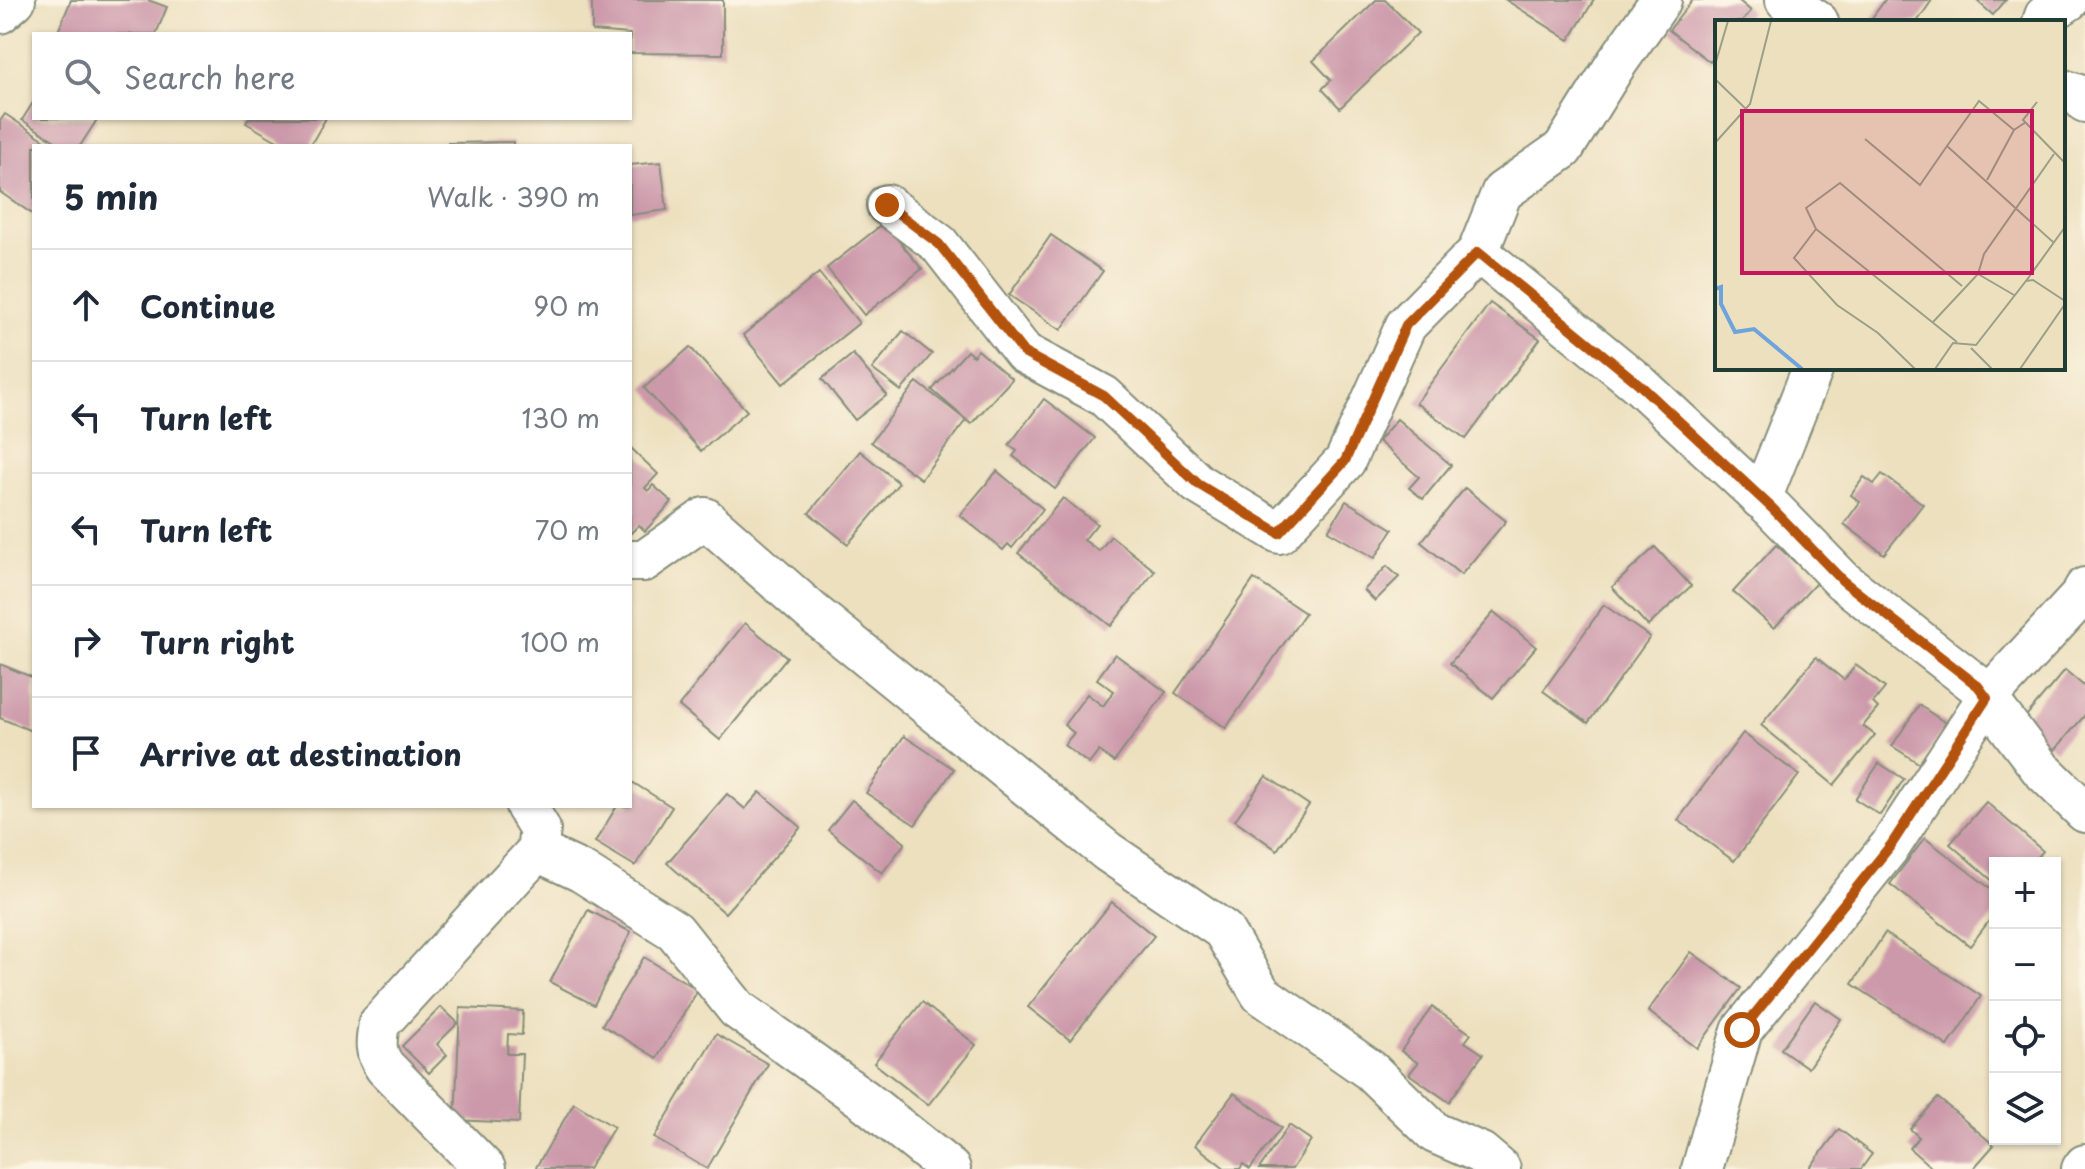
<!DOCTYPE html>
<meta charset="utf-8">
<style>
:root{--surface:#fff;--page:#f2f2f3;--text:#1f2937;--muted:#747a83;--line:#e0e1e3}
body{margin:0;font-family:"Playpen Sans",sans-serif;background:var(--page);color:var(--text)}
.controls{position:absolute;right:24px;bottom:24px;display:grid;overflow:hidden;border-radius:0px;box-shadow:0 2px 6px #0004}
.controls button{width:72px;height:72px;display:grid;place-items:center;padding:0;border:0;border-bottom:2px solid var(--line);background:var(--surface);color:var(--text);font:40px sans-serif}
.stop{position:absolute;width:24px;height:24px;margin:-18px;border:6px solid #b45309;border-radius:50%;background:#fff}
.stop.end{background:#b45309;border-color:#fff;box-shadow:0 2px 8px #0008}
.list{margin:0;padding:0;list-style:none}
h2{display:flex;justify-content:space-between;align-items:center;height:104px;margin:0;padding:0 32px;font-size:34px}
h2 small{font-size:26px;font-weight:400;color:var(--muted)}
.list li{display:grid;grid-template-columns:52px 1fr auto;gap:24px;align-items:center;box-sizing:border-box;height:112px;padding:0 32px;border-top:2px solid var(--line)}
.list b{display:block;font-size:30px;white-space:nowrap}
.list em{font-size:26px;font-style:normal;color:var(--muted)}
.icon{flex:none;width:44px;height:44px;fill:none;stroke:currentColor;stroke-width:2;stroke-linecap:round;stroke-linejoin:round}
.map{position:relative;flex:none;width:2085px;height:1169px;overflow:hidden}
.search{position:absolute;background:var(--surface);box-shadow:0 2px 6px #0004;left:32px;top:32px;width:600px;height:88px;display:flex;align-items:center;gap:20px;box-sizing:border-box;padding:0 28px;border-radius:0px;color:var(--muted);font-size:30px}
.panel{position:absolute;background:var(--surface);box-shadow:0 2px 6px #0004;left:32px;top:144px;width:600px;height:664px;border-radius:0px}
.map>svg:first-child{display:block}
</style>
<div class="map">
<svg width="2085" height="1169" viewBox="0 0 2085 1169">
<rect width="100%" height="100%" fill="#fcf5e5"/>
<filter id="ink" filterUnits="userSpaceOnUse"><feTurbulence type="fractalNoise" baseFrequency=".0125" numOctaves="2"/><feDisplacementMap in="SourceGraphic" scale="16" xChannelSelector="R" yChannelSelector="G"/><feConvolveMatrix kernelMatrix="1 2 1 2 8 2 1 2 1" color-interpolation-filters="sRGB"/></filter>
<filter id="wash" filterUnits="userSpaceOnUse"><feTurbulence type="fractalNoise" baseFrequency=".006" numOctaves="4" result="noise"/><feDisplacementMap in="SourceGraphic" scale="32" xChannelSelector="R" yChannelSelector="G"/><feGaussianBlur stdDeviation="1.8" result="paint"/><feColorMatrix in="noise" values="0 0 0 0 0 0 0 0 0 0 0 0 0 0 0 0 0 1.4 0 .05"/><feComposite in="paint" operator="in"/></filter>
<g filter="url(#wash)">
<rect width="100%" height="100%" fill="#ede0bf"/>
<g id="blocks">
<g fill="#c9a">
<polygon points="71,0 148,0 167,7 156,34 57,34"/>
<polygon points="592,0 723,0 723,54 630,53 630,34 592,31"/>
<polygon points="1376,0 1385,0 1418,33 1340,108 1322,89 1331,80 1313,61"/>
<polygon points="1506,0 1594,0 1569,40"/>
<polygon points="1693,0 1738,0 1751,11 1742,22 1717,22 1717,54 1710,62 1669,30"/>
<polygon points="1885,0 1932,0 1917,22 1869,22"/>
<polygon points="1976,0 2006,0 1993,15"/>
<polygon points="34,101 34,118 98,118 80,146 63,146 22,120"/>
<polygon points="5,114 54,146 34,146 34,215 0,192 0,121"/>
<polygon points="249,118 326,118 310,146 286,146 246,123"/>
<polygon points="513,142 513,146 448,146 448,143"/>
<polygon points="661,162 667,210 630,215 630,165"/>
<polygon points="884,223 922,269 864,315 827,268"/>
<polygon points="1051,235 1103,271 1061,330 1009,295"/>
<polygon points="819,273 859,323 783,384 743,335"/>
<polygon points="1490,303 1540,339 1466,439 1416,403"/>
<polygon points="903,331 932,354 901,391 872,369"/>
<polygon points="690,347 747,411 701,451 644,388"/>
<polygon points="978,350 1012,379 971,424 932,390 967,351 973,356"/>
<polygon points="853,354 887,395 855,420 822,379"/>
<polygon points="917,382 966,420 921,479 871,442"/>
<polygon points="1044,399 1095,438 1055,489 1013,456 1017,451 1009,445"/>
<polygon points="1397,419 1451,465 1423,499 1409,488 1419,477 1378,441"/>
<polygon points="630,447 658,474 645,488 648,491 653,485 672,502 645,531 639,525 630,534"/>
<polygon points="860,451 899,483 848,544 809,513"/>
<polygon points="997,471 1043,509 1012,548 1008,544 1003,550 960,515"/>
<polygon points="1882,474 1923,504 1884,554 1844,524 1860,502 1851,495 1864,477 1874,484"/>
<polygon points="1465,488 1506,521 1461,575 1421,542"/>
<polygon points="1063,498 1097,524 1084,540 1099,551 1111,536 1155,571 1111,626 1018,553"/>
<polygon points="1346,501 1393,529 1375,558 1328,531"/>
<polygon points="1776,545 1817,582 1774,628 1733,592"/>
<polygon points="1655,547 1691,586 1648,626 1612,587"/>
<polygon points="1387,566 1399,577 1375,601 1364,590"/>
<polygon points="1254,579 1305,613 1226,728 1175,693"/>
<polygon points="1604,605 1650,637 1588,723 1543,691"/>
<polygon points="1494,612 1536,647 1493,698 1450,663"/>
<polygon points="745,623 787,657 720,740 679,706"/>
<polygon points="1115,654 1166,692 1114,762 1099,751 1089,764 1064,745 1074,733 1064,725 1087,694 1103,706 1114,691 1097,679"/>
<polygon points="1816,657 1844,680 1856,665 1885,688 1873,703 1878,708 1863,726 1875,735 1834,785 1761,725"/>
<polygon points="0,664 34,678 34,732 0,718"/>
<polygon points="2065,670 2085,687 2085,715 2055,750 2021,722"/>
<polygon points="1919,705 1947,724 1920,764 1892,746"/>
<polygon points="1743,733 1799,775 1734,861 1678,820"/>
<polygon points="904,736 954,769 915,825 866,793"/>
<polygon points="1879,763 1904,779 1880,815 1855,799"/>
<polygon points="1266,776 1309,805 1277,850 1235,820"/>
<polygon points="632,782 672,807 635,866 595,842 617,806 630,806"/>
<polygon points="760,792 801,827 725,913 667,863 727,794 745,809"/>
<polygon points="852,800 905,843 882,873 828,830"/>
<polygon points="1986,802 2043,851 2033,863 1995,863 1995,883 1950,844"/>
<polygon points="1925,838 1995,892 1995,913 1970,946 1890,884"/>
<polygon points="1112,902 1154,936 1070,1040 1028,1007"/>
<polygon points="588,910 631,932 594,1005 550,982"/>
<polygon points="1885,933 1981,996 1948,1046 1852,984"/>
<polygon points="1691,952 1741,988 1697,1048 1648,1011"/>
<polygon points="644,957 698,990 657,1058 602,1025"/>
<polygon points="1815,1001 1841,1019 1808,1068 1781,1049"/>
<polygon points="922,1002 976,1045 928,1105 874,1063"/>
<polygon points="441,1007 458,1023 437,1044 447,1055 429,1073 402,1046"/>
<polygon points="1432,1007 1471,1034 1465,1042 1483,1054 1449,1102 1409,1074 1418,1063 1401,1051"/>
<polygon points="460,1008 523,1011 522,1035 508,1034 507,1054 522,1054 519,1123 455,1120"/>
<polygon points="716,1034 768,1064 707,1169 654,1138"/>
<polygon points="1234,1093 1281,1128 1250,1169 1243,1164 1240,1169 1226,1169 1195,1145"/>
<polygon points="1938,1098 1994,1145 1973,1169 1933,1169 1909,1148 1919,1137 1910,1129"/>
<polygon points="574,1103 614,1127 588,1169 535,1169"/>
<polygon points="1289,1125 1311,1140 1292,1169 1259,1169"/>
<polygon points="1839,1129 1872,1154 1861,1169 1809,1169"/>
</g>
</g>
</g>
<g filter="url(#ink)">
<use href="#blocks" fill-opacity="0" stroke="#868e7a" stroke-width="2"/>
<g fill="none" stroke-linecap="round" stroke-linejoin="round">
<defs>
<g id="street">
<polyline points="1786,0 1818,22"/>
<polyline points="0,13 15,0"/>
<polyline points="2043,22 2045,16 2069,0"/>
<polyline points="2063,90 2079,95 2085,102"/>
<polyline points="887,205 939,244 1024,353 1104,396 1198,484 1279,533 1345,461 1406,325 1478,252 1639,384 1773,509 1843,581 1978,686 2041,769 2085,812"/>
<polyline points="1478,252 1502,192 1563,149 1616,64 1661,0"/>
<polyline points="1761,499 1813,368"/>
<polyline points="630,561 644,561 705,518 812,612 1108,852 1223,930 1261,994 1370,1070 1435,1133 1481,1153 1500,1169"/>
<polyline points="537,851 582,872 675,931 737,1009 863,1099 950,1169"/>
<path d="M485,1169L385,1067C374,1052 376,1041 379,1024L537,851L540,829L526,806"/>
<polyline points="1702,1169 1742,1030 1891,845 1987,698 2080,597 2085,588"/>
<polyline points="2082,1169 2085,1165"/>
</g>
</defs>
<use href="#street" stroke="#868e7a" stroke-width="44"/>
<use href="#street" stroke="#fff" stroke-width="40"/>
</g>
</g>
<g fill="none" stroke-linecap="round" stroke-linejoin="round" filter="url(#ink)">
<polyline stroke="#b45309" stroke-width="10" points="887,205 939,244 1024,353 1104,396 1198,484 1279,533 1345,461 1406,325 1478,252 1639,384 1773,509 1843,581 1978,686 1987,698 1891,845 1742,1030"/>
</g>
<g transform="translate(1715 20)">
<rect width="350" height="350" fill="#ede0bf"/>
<path fill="none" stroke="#6ea4dc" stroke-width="4" d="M0,269L6,267V284L20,312L39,309L87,349"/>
<path fill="none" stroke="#9b9f87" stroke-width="2" d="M0,45L13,1M0,59L31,89M322,82L308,100L350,143M150,119L205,165L232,126L338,222M0,123L35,84L56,1M232,126L264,81L299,110M272,160L299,110L311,102M101,209L242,322M263,254L299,275M311,261L350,207M218,302L263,254L269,234L339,134M256,328L277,349M200,349L163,313L122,285L79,238L101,209L91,188L125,163L247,266M220,349L238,323L261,325L311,261L318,260L350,281M305,349L350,284"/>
<path fill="#c2185b" fill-opacity="0.15" stroke="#c2185b" stroke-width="4" d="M27,91H317V253H27Z"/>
<rect width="350" height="350" fill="none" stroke="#1f3d34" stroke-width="4"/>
</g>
</svg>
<div class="controls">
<button>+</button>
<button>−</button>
<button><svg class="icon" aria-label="locate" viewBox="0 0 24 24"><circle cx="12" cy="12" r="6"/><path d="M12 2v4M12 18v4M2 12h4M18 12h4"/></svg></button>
<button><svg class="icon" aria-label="layers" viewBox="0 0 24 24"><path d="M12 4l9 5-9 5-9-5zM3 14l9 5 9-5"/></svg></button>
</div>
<div class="stop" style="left:1742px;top:1030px"></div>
<div class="stop end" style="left:887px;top:205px"></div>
<div class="search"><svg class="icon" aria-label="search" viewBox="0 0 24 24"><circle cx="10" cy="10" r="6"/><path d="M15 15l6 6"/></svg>Search here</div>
<section class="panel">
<h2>5 min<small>Walk · 390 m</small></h2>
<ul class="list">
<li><svg class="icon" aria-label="ahead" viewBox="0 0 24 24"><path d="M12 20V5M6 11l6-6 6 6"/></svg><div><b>Continue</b></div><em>90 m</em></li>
<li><svg class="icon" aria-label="left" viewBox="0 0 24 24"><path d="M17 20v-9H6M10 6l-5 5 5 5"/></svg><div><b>Turn left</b></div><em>130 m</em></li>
<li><svg class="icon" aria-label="left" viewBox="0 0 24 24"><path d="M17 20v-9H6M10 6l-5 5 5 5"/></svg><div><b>Turn left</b></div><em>70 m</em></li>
<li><svg class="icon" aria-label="right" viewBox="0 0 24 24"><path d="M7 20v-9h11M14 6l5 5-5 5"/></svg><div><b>Turn right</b></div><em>100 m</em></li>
<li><svg class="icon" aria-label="arrive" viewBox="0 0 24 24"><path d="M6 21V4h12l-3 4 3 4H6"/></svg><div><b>Arrive at destination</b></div></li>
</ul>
</section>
</div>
